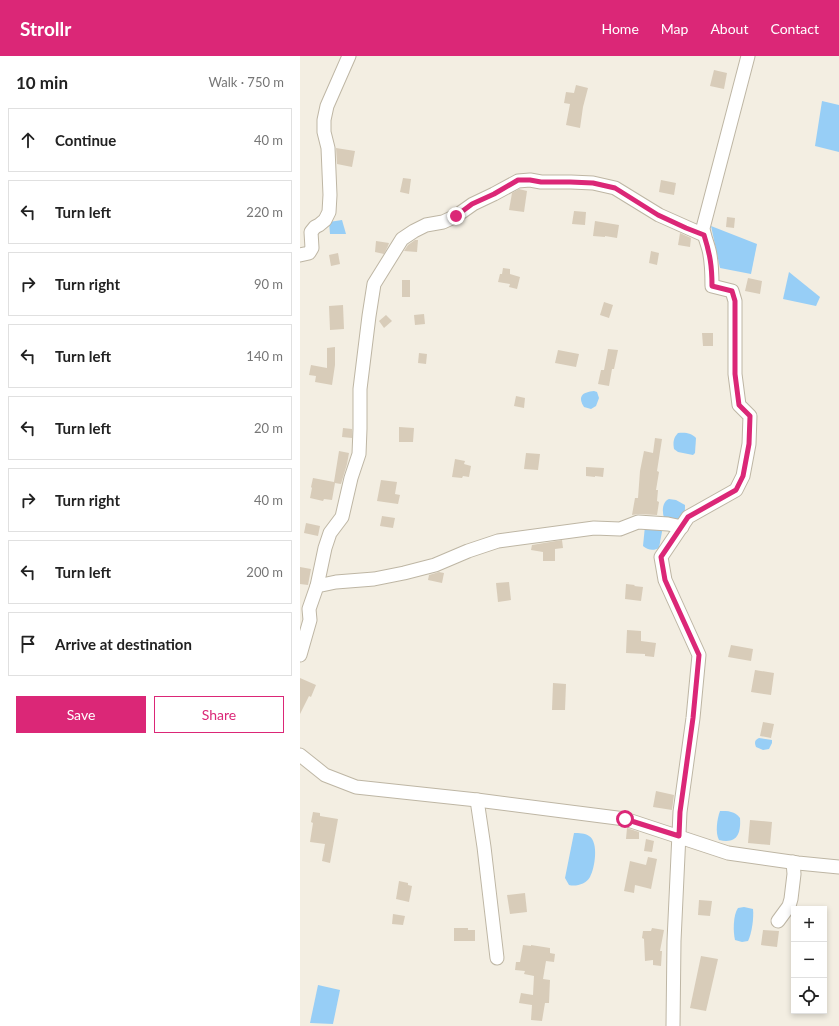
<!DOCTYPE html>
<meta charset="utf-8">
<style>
:root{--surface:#fff;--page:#f2f2f2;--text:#222;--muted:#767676;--line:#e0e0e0;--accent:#db2777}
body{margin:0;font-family:Lato,sans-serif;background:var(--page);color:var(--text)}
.controls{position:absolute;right:12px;bottom:12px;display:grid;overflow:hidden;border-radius:0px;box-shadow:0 2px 6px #0003}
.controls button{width:36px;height:36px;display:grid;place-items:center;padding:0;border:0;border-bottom:1px solid var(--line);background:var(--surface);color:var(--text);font:20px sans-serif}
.stop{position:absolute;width:12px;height:12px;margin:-9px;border:3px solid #db2777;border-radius:50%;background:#fff}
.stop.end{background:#db2777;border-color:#fff;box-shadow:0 1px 4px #0008}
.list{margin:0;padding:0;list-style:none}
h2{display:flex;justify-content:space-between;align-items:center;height:52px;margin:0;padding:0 16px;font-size:17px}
h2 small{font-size:13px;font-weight:400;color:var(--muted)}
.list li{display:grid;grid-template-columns:26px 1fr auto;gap:12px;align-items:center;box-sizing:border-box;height:64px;margin:0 8px 8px;padding:0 8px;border:1px solid var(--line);border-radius:0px}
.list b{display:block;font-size:15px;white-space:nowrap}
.list em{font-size:13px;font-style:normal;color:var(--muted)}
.actions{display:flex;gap:8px;padding:12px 16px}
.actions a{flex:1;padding:9px 0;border:1px solid var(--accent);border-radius:0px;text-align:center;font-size:14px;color:var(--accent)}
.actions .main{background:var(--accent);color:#fff}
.icon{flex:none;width:22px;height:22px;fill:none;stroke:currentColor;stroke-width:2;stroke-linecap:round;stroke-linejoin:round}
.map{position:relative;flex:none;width:539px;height:970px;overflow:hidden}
header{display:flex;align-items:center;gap:24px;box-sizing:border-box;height:56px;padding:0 20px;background:var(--accent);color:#fff}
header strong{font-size:19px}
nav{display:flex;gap:22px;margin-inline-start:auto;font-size:14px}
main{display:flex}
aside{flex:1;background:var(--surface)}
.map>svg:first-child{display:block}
</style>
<header>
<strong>Strollr</strong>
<nav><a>Home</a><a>Map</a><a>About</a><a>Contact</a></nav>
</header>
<main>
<aside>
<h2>10 min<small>Walk · 750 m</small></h2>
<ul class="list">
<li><svg class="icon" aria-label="ahead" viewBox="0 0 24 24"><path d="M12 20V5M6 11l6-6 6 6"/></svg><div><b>Continue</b></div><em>40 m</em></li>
<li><svg class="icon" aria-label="left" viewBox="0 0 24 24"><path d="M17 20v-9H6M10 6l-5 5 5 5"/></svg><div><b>Turn left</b></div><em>220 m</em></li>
<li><svg class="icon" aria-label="right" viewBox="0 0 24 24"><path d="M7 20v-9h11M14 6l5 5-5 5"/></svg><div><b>Turn right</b></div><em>90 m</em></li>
<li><svg class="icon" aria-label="left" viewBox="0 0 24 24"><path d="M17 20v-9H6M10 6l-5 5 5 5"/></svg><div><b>Turn left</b></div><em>140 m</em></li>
<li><svg class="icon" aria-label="left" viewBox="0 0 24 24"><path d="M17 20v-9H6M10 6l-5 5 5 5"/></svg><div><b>Turn left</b></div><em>20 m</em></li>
<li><svg class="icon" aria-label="right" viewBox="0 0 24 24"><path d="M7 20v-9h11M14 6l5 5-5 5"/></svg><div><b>Turn right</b></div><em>40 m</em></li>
<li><svg class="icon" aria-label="left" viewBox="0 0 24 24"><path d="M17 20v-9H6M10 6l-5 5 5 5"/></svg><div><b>Turn left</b></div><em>200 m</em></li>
<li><svg class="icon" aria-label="arrive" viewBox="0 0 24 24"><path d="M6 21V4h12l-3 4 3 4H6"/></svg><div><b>Arrive at destination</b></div></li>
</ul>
<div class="actions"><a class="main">Save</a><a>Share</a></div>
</aside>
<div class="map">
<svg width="539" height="970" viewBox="0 0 539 970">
<rect width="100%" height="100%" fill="#f3eee2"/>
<g fill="#97cef6">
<polygon points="522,45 539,49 539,96 515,90"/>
<polygon points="42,164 46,178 30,178 29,166"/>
<polygon points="411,170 457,188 451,218 420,212"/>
<polygon points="489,216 520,241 516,250 483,243"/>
<path d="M294,335L297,336L299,342L296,350L291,353L284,351C277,340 283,336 294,335Z"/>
<path d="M378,377C385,376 392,377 396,382L395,397L393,399L378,396L374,393C373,387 373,382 378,377Z"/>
<path d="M369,443L376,444L385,449C385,454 385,461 381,465L364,462C362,455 362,446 369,443Z"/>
<path d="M345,470H363L359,492C354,495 347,494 343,490Z"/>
<path d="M459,682L472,684V687L469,693L463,694L456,691C454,686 455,684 459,682Z"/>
<path d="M420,755C428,755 435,755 440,762C441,778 437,788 419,784C415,777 417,763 420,755Z"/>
<path d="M274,777C279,777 285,777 289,780C299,786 295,812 290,821C286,828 276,831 269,829L265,822Z"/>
<path d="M444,851L453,853C454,861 452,877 448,885L442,886L435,884C433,876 433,859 438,852Z"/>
<polygon points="18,929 40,934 33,968 10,967"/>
</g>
<g fill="#d8ccb9">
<polygon points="414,14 427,17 424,33 410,30"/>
<polygon points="276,29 288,32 283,51 280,72 266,69 270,48 264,47 266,36 274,37"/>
<polygon points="36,92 55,95 52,111 37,108"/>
<polygon points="103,122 111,123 109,138 100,136"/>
<polygon points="361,124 376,127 374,139 359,136"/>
<polygon points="219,133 227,135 224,156 209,154 212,137"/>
<polygon points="274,155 286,156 285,169 272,168"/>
<polygon points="427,161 435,162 434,172 426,171"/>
<polygon points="295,165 319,169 317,182 305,180 305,181 293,180"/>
<polygon points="380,177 391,182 390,191 378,189"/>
<polygon points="115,184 118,184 117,196 104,195 108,189"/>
<polygon points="76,185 89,187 88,190 84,198 75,196"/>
<polygon points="351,195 359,197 357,209 349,207"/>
<polygon points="38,197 40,208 31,210 29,199"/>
<polygon points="203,212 210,213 210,218 220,221 217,233 209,231 210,228 198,226 200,218 202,218"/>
<polygon points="448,222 462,225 460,238 445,235"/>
<rect x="102" y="224" width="8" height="17"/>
<polygon points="304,246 313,249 309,262 300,259"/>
<polygon points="43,249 44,273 30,274 29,250"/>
<polygon points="124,258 125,268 115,269 114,259"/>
<polygon points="86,259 92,265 84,272 79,265"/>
<polygon points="402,277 413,277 413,290 403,290"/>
<polygon points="35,291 35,309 32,329 15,326 16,320 9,319 11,309 27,312 27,292"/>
<polygon points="308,293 318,294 314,313 312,313 309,330 298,328 301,314 304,314"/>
<polygon points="258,294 279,298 276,311 255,307"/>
<polygon points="119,297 127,298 126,308 118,307"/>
<polygon points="216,340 225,342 224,352 214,350"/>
<polygon points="99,371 114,372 113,386 99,386"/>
<polygon points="43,372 52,373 52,382 42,381"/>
<polygon points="355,382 362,383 357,415 359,416 356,434 358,434 357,445 359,446 357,459 339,458 332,459 335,442 338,442 340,415 344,395 353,397"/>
<polygon points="39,395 49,397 47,408 41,428 35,427 32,444 24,443 23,445 10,442 12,432 11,431 13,422 34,426"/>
<polygon points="226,397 240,398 238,414 224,413"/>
<polygon points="155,403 165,405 164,408 171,410 169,421 163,420 162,422 152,421"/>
<polygon points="286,411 304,412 303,421 295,420 295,421 286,420"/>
<polygon points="81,424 97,426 95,438 100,439 98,448 77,445"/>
<polygon points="82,460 95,462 93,472 80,470"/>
<polygon points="6,467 20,470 18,480 4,477"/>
<polygon points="262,484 263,492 255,493 255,505 243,505 243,496 231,494 232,489"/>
<polygon points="0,511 11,513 8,529 0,528"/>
<polygon points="139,516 144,517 142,527 128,524 129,519"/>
<polygon points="209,526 211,544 198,546 196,527"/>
<polygon points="326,528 335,529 334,530 343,531 341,545 325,543"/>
<polygon points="327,574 341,575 341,585 356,587 354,601 345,600 345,598 326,597"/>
<polygon points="431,589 453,593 451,605 428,601"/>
<polygon points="455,614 474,617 471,639 451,636"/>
<polygon points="0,622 16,629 11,641 9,640 0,658"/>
<polygon points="253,627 266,628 265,654 252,654"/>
<polygon points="463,666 474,668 471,682 460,680"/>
<polygon points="356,735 374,739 372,754 353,751"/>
<polygon points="13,756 20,757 20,760 38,763 30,807 22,805 25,788 10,786 13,767 11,766"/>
<polygon points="450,764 472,766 470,789 448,787"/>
<polygon points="327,772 339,776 339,783 326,783"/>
<polygon points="346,783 354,785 352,796 344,795"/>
<polygon points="348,801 357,803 351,833 335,829 334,837 324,835 330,805 346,809"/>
<polygon points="99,825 108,827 108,829 112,830 109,846 96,843"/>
<polygon points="225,837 227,856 210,858 207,839"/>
<polygon points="399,844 412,845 410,860 398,859"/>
<polygon points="93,858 105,860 103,869 92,868"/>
<polygon points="154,872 168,872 168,874 175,874 175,885 154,885"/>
<polygon points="352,872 364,874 360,895 362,895 361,910 353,909 353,904 345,905 344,883 342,882 343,875 351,875"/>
<polygon points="463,874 479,875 477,891 461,889"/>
<polygon points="223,889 231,890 231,889 250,892 250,897 255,898 254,906 246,905 243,923 250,924 249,947 245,947 242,965 231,964 232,949 219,947 221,937 233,939 234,920 224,918 225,915 215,914 216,906 220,906"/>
<polygon points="401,900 418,903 406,955 390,952"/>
</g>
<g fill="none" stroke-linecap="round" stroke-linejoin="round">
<defs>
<g id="minor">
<polyline points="0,199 9,197 12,192 11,176 15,171 19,169 25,164 29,156 30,139 28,92 24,76 24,64 27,50 49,0"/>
<polyline points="17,530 25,492 30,477 42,461 51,422 59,398 60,373 60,333 69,260 74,228 102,183 114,175 126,169 143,166 156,160 173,148 194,138 218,125 230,124 241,126 271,126 293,127 315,132 359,159 404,179"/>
<polyline points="0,599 10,564 9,553 17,530 36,526 74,523 104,517 135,509 168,495 198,485 294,472 320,473 338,466 368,468 382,471"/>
<polyline points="0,699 25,719 56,731 177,744 325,763 428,797 498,807 539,811"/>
<polyline points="177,744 184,791 197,902"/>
<polyline points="478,865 489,850 491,843 494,818 493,806"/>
<path d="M373,970L374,885L380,756L393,662L399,599L365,524L361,501L388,461L436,434L443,420L449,388L450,360L439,349L435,318V245L432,235L412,230C412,218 412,206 409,194C407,186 404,180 403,172L448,0"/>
</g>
</defs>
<use href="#minor" stroke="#beb6a4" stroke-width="15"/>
<use href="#minor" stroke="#fff" stroke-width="13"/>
</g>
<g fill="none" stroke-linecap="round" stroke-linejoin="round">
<path stroke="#db2777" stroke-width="5" d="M156,160L172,148L194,138L218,124H230L241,126H270L293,127L315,132L358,159L386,172L404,179C410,198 412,210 412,230L432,235L435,245V318L439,349L450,360L449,388L443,420L436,434L388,461L361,501L365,524L399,599L393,662L380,756L379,780L325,763"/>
</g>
</svg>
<div class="controls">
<button>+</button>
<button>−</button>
<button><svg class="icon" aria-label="locate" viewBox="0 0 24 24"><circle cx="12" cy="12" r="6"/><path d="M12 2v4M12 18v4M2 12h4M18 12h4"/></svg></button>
</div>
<div class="stop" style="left:325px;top:763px"></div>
<div class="stop end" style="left:156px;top:160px"></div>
</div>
</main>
